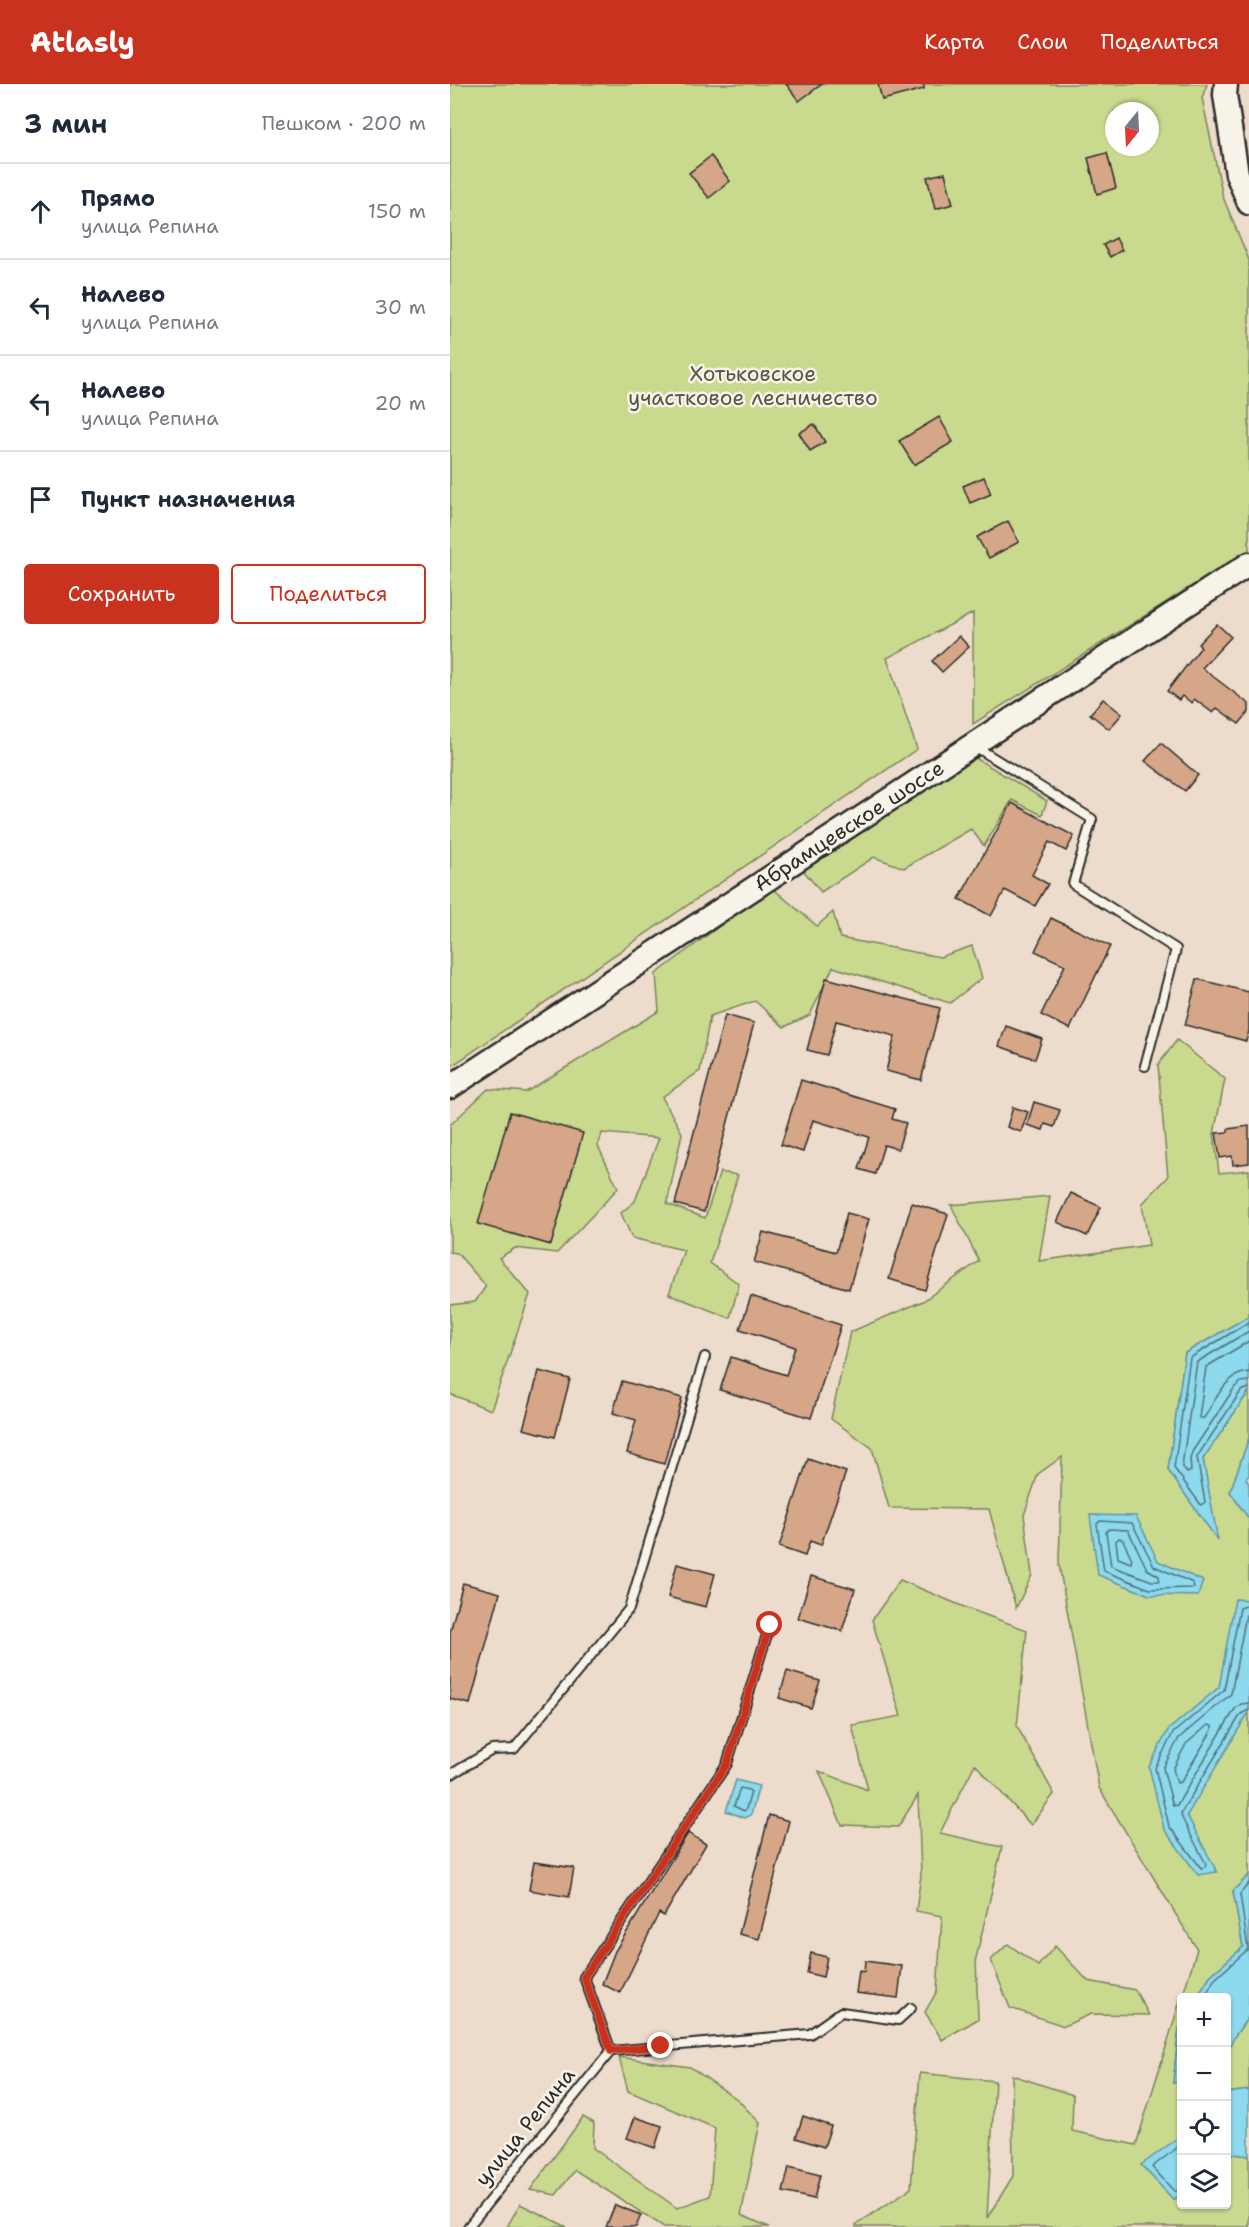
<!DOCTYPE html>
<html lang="ru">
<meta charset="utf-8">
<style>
:root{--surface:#fff;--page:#f6f6f7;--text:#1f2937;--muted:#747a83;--line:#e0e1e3;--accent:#c8321e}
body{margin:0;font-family:"Shantell Sans",sans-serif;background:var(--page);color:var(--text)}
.controls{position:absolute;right:18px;bottom:18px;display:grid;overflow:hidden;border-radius:6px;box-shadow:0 2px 4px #0004}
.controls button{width:54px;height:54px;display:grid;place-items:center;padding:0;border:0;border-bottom:2px solid var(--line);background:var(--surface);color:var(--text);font:30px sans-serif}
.compass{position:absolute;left:655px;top:18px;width:54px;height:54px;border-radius:50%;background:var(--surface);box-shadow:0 2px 4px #0004;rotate:198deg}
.stop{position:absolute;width:18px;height:18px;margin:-14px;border:4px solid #c8321e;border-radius:50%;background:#fff}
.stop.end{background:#c8321e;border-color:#fff;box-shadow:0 2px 6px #0008}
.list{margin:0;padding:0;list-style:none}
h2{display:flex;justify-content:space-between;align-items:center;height:78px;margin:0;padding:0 24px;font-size:26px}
h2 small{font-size:20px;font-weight:400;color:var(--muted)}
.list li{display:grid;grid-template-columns:39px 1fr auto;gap:18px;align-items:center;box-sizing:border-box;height:96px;padding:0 24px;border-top:2px solid var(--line)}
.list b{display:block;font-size:22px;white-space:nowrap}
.list p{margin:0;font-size:20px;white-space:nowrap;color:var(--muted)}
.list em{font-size:20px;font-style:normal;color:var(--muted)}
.actions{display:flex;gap:12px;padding:18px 24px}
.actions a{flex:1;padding:14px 0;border:2px solid var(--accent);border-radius:6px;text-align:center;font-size:21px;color:var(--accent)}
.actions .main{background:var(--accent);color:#fff}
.icon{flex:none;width:33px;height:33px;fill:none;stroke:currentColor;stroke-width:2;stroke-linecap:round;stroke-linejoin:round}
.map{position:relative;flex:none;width:799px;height:2143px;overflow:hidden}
header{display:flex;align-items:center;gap:36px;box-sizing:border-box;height:84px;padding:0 30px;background:var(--accent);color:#fff}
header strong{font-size:28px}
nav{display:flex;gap:33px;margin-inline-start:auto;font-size:21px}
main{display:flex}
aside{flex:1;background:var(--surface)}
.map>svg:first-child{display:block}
</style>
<header>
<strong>Atlasly</strong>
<nav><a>Карта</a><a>Слои</a><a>Поделиться</a></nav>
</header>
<main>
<aside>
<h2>3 мин<small>Пешком · 200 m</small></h2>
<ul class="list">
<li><svg class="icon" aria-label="ahead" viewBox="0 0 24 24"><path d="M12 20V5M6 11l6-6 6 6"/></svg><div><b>Прямо</b><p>улица Репина</p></div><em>150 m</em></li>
<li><svg class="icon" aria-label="left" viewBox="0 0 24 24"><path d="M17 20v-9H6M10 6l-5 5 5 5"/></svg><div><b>Налево</b><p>улица Репина</p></div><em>30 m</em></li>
<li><svg class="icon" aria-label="left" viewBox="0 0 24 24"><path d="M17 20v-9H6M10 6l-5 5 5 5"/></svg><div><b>Налево</b><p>улица Репина</p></div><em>20 m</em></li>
<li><svg class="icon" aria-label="arrive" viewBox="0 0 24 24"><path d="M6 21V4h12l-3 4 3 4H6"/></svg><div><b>Пункт назначения</b></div></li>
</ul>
<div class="actions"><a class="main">Сохранить</a><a>Поделиться</a></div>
</aside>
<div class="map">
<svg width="799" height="2143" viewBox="0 0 799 2143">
<rect width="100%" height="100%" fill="#eddccb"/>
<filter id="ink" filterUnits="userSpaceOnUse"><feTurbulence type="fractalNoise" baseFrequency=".0167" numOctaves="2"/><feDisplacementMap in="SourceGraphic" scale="12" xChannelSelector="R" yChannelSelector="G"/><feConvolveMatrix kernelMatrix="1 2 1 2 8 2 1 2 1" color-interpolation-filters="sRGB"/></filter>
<g filter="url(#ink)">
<g fill="#c9da8f" stroke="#7a825d" stroke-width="1.5" fill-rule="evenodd">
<path d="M0,0H757L752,14L773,113L799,176V466L523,640V529L437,574L467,665L0,983ZM664,27H700V63H664Z"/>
<polygon points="519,670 597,717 592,731 562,716 534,762 521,745 454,784 424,773 371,808 353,786"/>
<polygon points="321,803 367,842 383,828 390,854 490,873 522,862 532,894 500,919 383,883 360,931 334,943 305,917 260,932 250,987 212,1013 232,1049 217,1120 255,1134 270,1088 288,1091 260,1179 289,1200 280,1234 219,1210 234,1166 182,1154 171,1129 185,1117 209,1054 152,1049 148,1062 168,1104 107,1169 65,1164 49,1174 80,1210 41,1326 0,1310 0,1221 25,1218 36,1202 7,1169 0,1168 0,1041 38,1005 76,1008 209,927 206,890"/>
<polygon points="727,956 775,995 764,1050 769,1089 799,1086 799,1232 735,1269 718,1386 767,1455 753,1375 799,1307 799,1354 780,1408 799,1435 799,1791 783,1807 793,1863 760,1892 747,1913 732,1914 747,1865 649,1704 609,1481 612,1373 588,1390 574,1431 582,1491 566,1524 539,1425 439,1424 422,1364 381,1335 400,1248 473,1217 529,1177 501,1121 600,1112 589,1177 699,1161 692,1120 718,1093 708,981"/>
<polygon points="450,1496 519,1525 577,1546 567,1642 604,1710 581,1741 525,1680 490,1749 552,1763 526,1874 528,1935 492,1956 475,1928 487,1907 492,1832 466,1827 471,1791 468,1711 448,1743 392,1741 369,1687 418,1706 402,1641 451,1632 422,1536"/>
<polygon points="558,1860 588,1882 605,1862 638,1897 685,1906 699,1931 641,1930 614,1942 560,1924 541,1876"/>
<polygon points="731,1914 731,1941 729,1945 723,1999 731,1997 731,2052 717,2064 723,2115 731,2112 732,2120 776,2120 777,2069 799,2072 799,2143 406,2143 406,2141 461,2104 470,1989 545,1997 537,2134 563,2092 562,1991 623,2011 622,2047 686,2061"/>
<polygon points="799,1932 799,2006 777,2009 777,1970 784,1953"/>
<polygon points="169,1973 240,1983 287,2015 310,2039 291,2131 319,2143 214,2143 125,2086 106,2111 80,2106 133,2033 144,2039 143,2064 227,2124 260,2112 265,2044 178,2007"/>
<polygon points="70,2120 117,2143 57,2143"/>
</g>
<g fill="#8dd9ed" stroke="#66939f" stroke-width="1.5">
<polygon points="799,1232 799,1307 753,1375 768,1457 718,1386 735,1269"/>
<polygon points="799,1354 799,1391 796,1395 799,1400 799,1435 780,1408"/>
<polygon points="640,1431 686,1432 708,1477 753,1497 748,1512 699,1511 648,1491"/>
<polygon points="785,1515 799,1516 799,1628 737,1731 767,1788 748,1791 714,1745 699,1683 718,1646 769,1603"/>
<polygon points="286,1696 309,1702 301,1731 295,1734 276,1727"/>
<polygon points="799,1791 799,1932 784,1953 777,1970 776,1914 747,1913 760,1892 793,1863 783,1807"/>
<polygon points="731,1941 731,1997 723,1999 729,1945"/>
<polygon points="799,2006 799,2072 777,2069 777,2009"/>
<polygon points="731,2052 731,2112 723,2115 691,2081"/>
</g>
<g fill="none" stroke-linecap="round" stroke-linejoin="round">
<g stroke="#527179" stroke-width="1.5">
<polyline points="799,1238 740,1274 724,1384 751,1421 755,1418 747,1373 791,1307 799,1304"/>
<polyline points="799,1247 747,1278 732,1382 737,1389 741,1387 740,1375 742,1368 785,1303 791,1298 799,1297"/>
<path d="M799,1257L756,1283L749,1334H754C765,1317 776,1289 799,1288"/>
<polygon points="650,1437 682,1439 704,1482 743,1499 744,1504 700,1505 654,1487 647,1440"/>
<polygon points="659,1445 678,1446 697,1485 709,1492 709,1497 702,1497 661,1482 656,1448"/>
<polygon points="669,1454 673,1456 682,1475 681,1479 668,1474 666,1457"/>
<polyline points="799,1521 790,1524 774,1606 723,1649 705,1684 719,1742 751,1784 755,1783 756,1780 732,1734 731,1729 791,1630 799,1626"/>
<polyline points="799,1529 796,1531 781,1610 729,1654 713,1684 723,1722 727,1721 785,1625 791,1620 799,1619"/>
<polygon points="758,1641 762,1642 762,1646 731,1698 727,1699 723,1685 736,1660"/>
<polygon points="290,1704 299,1706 301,1708 296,1725 294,1727 284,1722"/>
<polyline points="754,1914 764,1896 798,1865 790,1810 799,1799"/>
<polyline points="732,2060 702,2083 724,2107 732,2107"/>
</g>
</g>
<g fill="#d5a687" stroke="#2b2b2b" stroke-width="1.5">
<polygon points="336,0 372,0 349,17"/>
<polygon points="428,0 474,0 474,5 432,16"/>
<polygon points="657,69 666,104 647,110 638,74"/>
<polygon points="261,72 280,97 259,114 239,89"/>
<polygon points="495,89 503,120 485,125 477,93"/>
<polygon points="666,154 672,166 660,173 653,161"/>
<polygon points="489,333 503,358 464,381 449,357"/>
<polygon points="364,340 375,358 360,367 349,349"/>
<polygon points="534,393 541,410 520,419 513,402"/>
<polygon points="558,437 569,458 539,474 527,453"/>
<polygon points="767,540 781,553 752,584 799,620 799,628 789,640 767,624 763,629 744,615 742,619 732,612 729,616 717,607 751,563 748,560"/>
<polygon points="509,552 519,563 492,588 482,577"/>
<polygon points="653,615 672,630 659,645 640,630"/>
<polygon points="711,659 748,691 735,707 695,677"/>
<polygon points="562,719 624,752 616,767 599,758 582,791 598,800 585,822 555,806 541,832 509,815"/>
<polygon points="601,834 660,862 620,945 591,931 615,881 585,867"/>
<polygon points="376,894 490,924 471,996 436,987 445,952 386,937 377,971 357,966"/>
<polygon points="747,895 799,908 799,947 796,957 735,941"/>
<polygon points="275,931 304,939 254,1128 225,1120"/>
<polygon points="556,942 592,955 585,975 549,962"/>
<polygon points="351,996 445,1025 442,1035 456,1039 448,1065 434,1061 425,1090 409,1085 419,1053 363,1036 353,1068 331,1061"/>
<polygon points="584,1018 610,1026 604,1043 595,1040 593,1046 577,1041"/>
<polygon points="563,1023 578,1028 571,1048 557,1043"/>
<polygon points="60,1028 133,1049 101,1161 28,1140"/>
<polygon points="799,1042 799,1079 783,1081 782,1072 770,1074 766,1049 778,1048 778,1045"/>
<polygon points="621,1109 651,1123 637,1152 607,1138"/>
<polygon points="462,1119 498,1130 475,1206 439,1195"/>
<polygon points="397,1129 419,1135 399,1205 304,1178 313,1148 386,1168"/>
<polygon points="301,1212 391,1241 361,1334 270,1306 281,1273 336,1291 345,1263 290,1245"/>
<polygon points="89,1287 120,1295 105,1353 73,1345"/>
<polygon points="172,1297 232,1314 214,1380 177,1369 186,1336 163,1329"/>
<polygon points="358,1375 396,1388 371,1461 360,1457 355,1472 329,1463"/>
<polygon points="227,1480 265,1490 256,1523 218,1513"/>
<polygon points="361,1492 405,1505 392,1547 348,1534"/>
<polygon points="13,1499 50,1509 20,1620 0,1615 0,1548"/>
<polygon points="337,1587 370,1597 361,1624 329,1614"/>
<polygon points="319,1731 339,1737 309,1855 289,1850"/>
<polygon points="238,1749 256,1760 214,1832 209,1829 170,1909 152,1900 165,1867"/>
<polygon points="84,1778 124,1784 119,1813 79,1806"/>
<polygon points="361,1869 377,1873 373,1893 357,1889"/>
<polygon points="415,1877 452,1882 448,1914 406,1909 409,1887 414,1888"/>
<polygon points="353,2032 381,2042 374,2063 346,2054"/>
<polygon points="185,2033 212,2042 205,2064 177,2054"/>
<polygon points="339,2083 370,2091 364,2115 333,2108"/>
<polygon points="165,2121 191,2131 186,2143 156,2143"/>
</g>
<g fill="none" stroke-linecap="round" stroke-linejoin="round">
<defs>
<g id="lane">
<polyline points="526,663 642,735 623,800 726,865 695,982"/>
<polyline points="0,1691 42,1666 64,1665 179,1525 255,1273"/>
<polyline points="161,1967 360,1950 391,1928 448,1936 461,1924"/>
<polyline points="18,2143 161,1967 134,1893 277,1680 320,1541"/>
</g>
<g id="secondary">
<polyline points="776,0 775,11 787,90 799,119"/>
<polyline points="0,1003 799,480"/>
</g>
</defs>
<use href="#lane" stroke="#2b2b2b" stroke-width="12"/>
<use href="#secondary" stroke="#2b2b2b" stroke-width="27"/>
<use href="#lane" stroke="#f7f3e8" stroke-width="8"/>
<use href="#secondary" stroke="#f7f3e8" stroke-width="22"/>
</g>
</g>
<g fill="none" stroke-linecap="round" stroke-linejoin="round" filter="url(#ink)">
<polyline stroke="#c8321e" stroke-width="8" points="211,1962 161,1967 134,1893 277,1680 320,1541"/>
</g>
<g text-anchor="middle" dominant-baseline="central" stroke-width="5" stroke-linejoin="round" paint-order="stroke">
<g font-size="21" fill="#525744" stroke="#f7f3e8">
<text x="303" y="290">Хотьковское<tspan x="303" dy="24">участковое лесничество</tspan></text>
</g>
<g font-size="21" fill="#2b2b2b" stroke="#f7f3e8">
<text transform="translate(399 742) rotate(-33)">Абрамцевское шоссе</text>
<text transform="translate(75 2043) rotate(-51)">улица Репина</text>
</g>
</g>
</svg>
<div class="controls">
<button>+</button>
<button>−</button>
<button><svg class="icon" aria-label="locate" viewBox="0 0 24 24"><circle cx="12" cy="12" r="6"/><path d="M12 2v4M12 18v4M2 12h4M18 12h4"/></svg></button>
<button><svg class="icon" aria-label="layers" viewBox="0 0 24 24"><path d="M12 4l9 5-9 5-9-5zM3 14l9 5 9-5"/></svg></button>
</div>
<svg class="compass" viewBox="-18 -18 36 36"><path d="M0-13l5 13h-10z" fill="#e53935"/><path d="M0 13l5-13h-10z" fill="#747a83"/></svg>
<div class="stop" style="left:320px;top:1541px"></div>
<div class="stop end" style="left:211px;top:1962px"></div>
</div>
</main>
